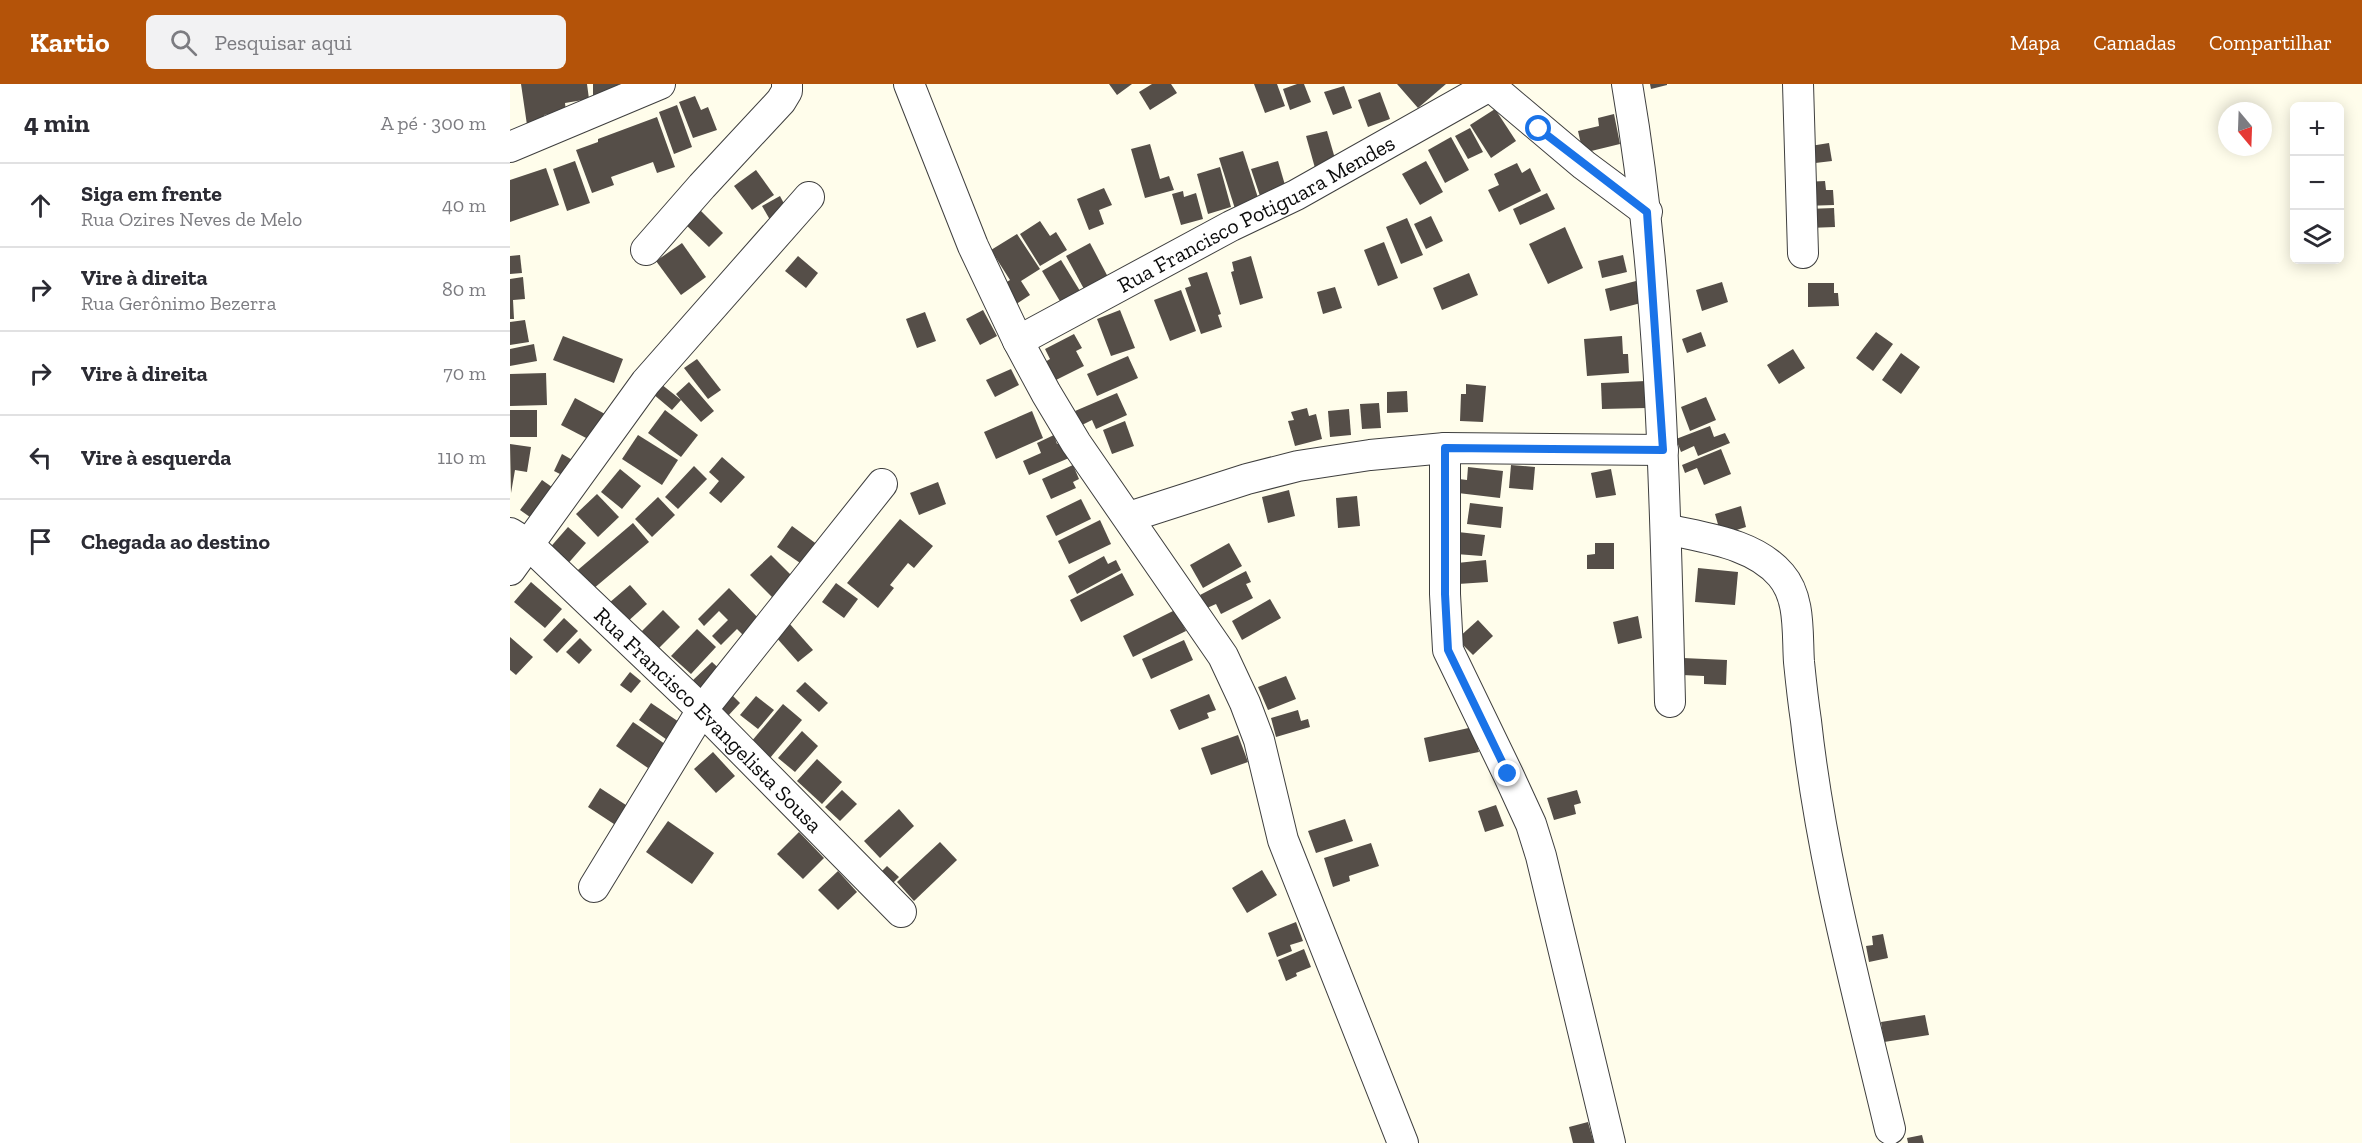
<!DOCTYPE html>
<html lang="pt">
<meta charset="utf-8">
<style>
:root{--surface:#fff;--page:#f2f2f3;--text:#2b2b33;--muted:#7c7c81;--line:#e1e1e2;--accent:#b45309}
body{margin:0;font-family:"Zilla Slab",serif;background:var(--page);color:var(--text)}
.controls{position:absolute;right:18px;top:18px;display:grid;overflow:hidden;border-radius:9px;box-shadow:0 3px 15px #0003}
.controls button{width:54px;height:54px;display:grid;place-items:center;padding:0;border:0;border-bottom:2px solid var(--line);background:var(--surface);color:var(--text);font:30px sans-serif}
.compass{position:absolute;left:1708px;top:18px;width:54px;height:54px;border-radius:50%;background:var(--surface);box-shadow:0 3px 15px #0003;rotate:161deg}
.stop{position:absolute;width:18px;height:18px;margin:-14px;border:4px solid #1a73e8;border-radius:50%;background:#fff}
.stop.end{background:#1a73e8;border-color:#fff;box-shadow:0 2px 6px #0008}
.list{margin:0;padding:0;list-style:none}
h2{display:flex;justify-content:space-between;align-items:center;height:78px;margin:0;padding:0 24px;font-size:26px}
h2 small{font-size:20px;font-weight:400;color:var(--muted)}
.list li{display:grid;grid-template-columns:39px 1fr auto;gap:18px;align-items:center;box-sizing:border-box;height:84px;padding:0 24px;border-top:2px solid var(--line)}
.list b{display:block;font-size:22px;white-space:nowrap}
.list p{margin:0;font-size:20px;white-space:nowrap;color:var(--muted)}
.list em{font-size:20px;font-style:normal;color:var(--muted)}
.icon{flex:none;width:33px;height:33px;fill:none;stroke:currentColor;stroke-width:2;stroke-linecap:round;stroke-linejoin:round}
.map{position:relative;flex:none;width:1852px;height:1059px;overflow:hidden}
header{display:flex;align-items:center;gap:36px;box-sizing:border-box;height:84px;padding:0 30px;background:var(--accent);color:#fff}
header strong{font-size:28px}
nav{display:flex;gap:33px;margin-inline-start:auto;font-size:21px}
.search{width:420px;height:54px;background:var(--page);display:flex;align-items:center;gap:15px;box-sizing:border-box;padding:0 21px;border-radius:9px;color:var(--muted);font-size:22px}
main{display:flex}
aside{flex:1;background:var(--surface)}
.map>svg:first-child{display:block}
</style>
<header>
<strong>Kartio</strong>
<div class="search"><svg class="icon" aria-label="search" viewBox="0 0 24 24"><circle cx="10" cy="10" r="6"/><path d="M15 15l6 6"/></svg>Pesquisar aqui</div>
<nav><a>Mapa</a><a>Camadas</a><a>Compartilhar</a></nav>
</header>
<main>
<aside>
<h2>4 min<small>A pé · 300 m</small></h2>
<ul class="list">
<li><svg class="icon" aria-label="ahead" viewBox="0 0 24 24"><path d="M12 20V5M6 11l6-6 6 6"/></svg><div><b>Siga em frente</b><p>Rua Ozires Neves de Melo</p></div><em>40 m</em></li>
<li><svg class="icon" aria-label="right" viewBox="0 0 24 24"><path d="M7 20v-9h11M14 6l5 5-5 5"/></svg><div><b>Vire à direita</b><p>Rua Gerônimo Bezerra</p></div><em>80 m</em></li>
<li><svg class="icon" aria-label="right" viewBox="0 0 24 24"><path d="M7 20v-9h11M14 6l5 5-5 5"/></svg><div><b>Vire à direita</b></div><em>70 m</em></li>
<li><svg class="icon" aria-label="left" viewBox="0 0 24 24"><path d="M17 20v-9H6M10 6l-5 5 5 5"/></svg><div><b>Vire à esquerda</b></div><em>110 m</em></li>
<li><svg class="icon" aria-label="arrive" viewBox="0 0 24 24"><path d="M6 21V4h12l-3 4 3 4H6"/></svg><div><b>Chegada ao destino</b></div></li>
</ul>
</aside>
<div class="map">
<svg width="1852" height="1059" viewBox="0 0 1852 1059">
<rect width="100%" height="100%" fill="#fffdeb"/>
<g fill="#554e48">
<polygon points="11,0 77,0 79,15 55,19 56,28 34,31 35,38 17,41"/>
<polygon points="83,0 108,0 109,9 83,11"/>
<polygon points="599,0 622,0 607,11"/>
<polygon points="642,0 661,0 667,9 640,26 629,8"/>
<polygon points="744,0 767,0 775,22 755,29"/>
<polygon points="787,0 794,0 801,18 780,26 773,5"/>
<polygon points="887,0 936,0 908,24"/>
<polygon points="1140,0 1157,0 1157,1 1141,5"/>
<polygon points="834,2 842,24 823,31 814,8"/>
<polygon points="870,8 880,35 858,43 848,16"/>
<polygon points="185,12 191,26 198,23 207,46 183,54 169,18"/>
<polygon points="167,21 182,63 164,70 149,28"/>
<polygon points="985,25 1006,57 981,74 960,41"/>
<polygon points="1104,30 1110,60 1073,69 1068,47 1089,42 1088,34"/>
<polygon points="147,33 165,83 147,89 143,78 101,93 104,101 82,109 66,66 88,58 88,55"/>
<polygon points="960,44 973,68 958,75 945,52"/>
<polygon points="817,47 826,78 805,84 796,52"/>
<polygon points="941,53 959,86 935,99 918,66"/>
<polygon points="1319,59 1322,77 1297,80 1294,63"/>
<polygon points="640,60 650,95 659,92 664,106 635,114 621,65"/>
<polygon points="733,67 750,120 726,128 709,74"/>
<polygon points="65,77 80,119 57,127 43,85"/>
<polygon points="768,77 777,108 751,115 741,85"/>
<polygon points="916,77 933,108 910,121 892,90"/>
<polygon points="1007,79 1012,89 1020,84 1031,107 989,128 978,106 989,101 984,90"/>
<polygon points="710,83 721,123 698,130 687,90"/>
<polygon points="36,84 49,121 0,138 0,96"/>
<polygon points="246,86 264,111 242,126 224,102"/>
<polygon points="1315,97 1316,106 1323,106 1324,121 1294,122 1293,98"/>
<polygon points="594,104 602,121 589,126 594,140 579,146 567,115"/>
<polygon points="673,107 674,113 686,109 693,135 671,141 662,110"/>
<polygon points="1037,109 1045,125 1010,141 1003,125"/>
<polygon points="270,112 280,131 263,141 252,122"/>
<polygon points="1324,124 1325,143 1298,144 1297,125"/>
<polygon points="190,126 213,149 199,163 175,140"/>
<polygon points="921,132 933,157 916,165 904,140"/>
<polygon points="897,134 913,171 891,180 876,143"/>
<polygon points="530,137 540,152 546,148 557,166 530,182 510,150"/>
<polygon points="1055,143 1073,184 1038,200 1019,160"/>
<polygon points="507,150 530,185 511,197 520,211 505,221 492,201 500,196 481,166"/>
<polygon points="874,158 888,194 868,202 854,166"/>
<polygon points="172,159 196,193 171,211 146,177"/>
<polygon points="580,159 598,193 574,205 556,172"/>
<polygon points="10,171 12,189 0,190 0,172"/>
<polygon points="1113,171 1117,188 1092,194 1088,177"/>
<polygon points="288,172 308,189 296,204 275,187"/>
<polygon points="741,172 753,214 730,221 721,188 724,187 722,178"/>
<polygon points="551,176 570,207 551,219 532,187"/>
<polygon points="697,188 711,230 708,231 712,243 691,250 675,204 681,202 678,194"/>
<polygon points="959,189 968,211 932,226 923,204"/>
<polygon points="13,193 15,215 3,216 4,235 0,235 0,195"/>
<polygon points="1126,197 1131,219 1100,227 1095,205"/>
<polygon points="1212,198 1218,218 1192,227 1186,206"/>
<polygon points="1298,199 1324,199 1324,209 1328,209 1329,222 1298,223"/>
<polygon points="825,203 832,224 813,230 807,208"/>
<polygon points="671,206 686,247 660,257 644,216"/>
<polygon points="473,226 487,252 470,261 456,235"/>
<polygon points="610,226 625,264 601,272 587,235"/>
<polygon points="415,228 426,257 407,264 396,235"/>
<polygon points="15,236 19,258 0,261 0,238"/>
<polygon points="1191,248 1196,262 1177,269 1172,255"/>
<polygon points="1366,248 1383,260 1363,287 1346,274"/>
<polygon points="564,250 572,264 566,267 574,282 544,297 535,278 540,275 535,265"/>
<polygon points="53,252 113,275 104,299 43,276"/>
<polygon points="1112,252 1113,270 1118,270 1119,289 1077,292 1074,255"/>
<polygon points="24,260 27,277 0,282 0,265"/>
<polygon points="1283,265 1295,284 1269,300 1257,281"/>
<polygon points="1391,269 1410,283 1391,310 1372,296"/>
<polygon points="618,272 628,294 587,312 577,290"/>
<polygon points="187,275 211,306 198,315 174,284"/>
<polygon points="501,285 509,301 485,313 476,296"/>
<polygon points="36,289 37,321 0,322 0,290"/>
<polygon points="1136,297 1137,324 1092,325 1091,299"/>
<polygon points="179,298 204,327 191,338 171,316 162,326 143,310 151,300 171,316 166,310"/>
<polygon points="956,300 976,302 973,338 950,337 951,310 956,310"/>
<polygon points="897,307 898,328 877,329 877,308"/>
<polygon points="607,309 617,331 586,345 582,336 572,341 565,327"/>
<polygon points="1196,313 1206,336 1180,347 1171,323"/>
<polygon points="65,314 95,330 80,356 51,341"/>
<polygon points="869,319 871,344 852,345 850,320"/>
<polygon points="797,324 799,332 806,330 812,355 785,362 778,337 784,336 781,328"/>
<polygon points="839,325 841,351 820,353 818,327"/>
<rect x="0" y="326" width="27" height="27"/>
<polygon points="155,326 188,351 171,373 138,349"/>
<polygon points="522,327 533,354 486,375 474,348"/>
<polygon points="615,337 624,362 602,370 593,346"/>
<polygon points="1200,342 1204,353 1215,349 1220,359 1188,372 1184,362 1171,368 1166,355"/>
<polygon points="128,351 168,376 152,401 112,375"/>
<polygon points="544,351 547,360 552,358 559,374 519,391 513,377 531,369 527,359"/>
<polygon points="0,360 21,363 17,388 5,386 1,409"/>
<polygon points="1211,365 1221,390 1194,401 1187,384 1175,389 1172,381"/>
<polygon points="52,370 66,378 58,394 44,387"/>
<polygon points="212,373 235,393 211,419 199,409 209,397 199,388"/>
<polygon points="563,381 569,395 563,398 566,404 541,415 532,395"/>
<polygon points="1001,381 1025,383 1023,406 999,404"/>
<polygon points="184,382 197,395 168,425 155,413"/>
<polygon points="958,383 993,387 990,414 948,409 949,395 957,396"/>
<polygon points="110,385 131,402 112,425 91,408"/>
<polygon points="1101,385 1106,411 1086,414 1081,389"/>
<polygon points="32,396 49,408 27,438 10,426"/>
<polygon points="428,398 436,420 409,431 400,409"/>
<polygon points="779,406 785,432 758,439 752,413"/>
<polygon points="87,410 109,433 88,453 66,430"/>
<polygon points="847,412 850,442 828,444 826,414"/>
<polygon points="148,413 165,431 142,453 125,435"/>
<polygon points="571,415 581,435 546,452 536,432"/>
<polygon points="960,419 993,423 991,444 957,440"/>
<polygon points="1231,422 1236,443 1211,451 1205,430"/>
<polygon points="390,435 423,462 404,484 398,479 380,501 384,504 368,524 337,499"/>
<polygon points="590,436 601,460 559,480 548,457"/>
<polygon points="123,439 139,458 77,510 62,491"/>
<polygon points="282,442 308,461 293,481 267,463"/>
<polygon points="58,443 76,459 55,483 37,467"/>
<polygon points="948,448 975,451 972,472 946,470"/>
<polygon points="719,459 732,482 693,504 680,481"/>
<polygon points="1085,459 1104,459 1104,485 1077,485 1077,471 1085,470"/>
<polygon points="261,471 285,495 264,515 240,491"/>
<polygon points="594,472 598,480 606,476 611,486 567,510 558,492"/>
<polygon points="976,476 978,498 948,500 947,479"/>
<polygon points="1188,484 1228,488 1225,521 1185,518"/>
<polygon points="736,487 741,498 736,500 743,514 711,530 706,520 697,524 690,511"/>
<polygon points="612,489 624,511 571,538 560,516"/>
<polygon points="21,498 52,525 35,544 4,518"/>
<polygon points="326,499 348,515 334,534 312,518"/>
<polygon points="120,501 137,520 116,539 99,519"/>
<polygon points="219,504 253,539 237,555 227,545 211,561 202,552 218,536 209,527 194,542 188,535"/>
<polygon points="760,515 771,534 732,556 722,537"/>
<polygon points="153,526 170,543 147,566 130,549"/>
<polygon points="665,526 676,547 623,573 613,552"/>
<polygon points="1128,532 1132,554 1108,560 1103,538"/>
<polygon points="54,534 68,547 47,569 33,556"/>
<polygon points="968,536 983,552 963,571 947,555"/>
<polygon points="279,539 303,566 288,578 265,552"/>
<polygon points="187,545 206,563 181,590 161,572"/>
<polygon points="0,553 23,573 6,591 0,586"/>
<polygon points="70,554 82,566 69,580 56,568"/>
<polygon points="674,556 683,576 641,595 632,575"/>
<polygon points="1173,574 1217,576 1216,601 1194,600 1194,592 1172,591"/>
<polygon points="202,578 214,589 194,610 181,598"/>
<polygon points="120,588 131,597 121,609 110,601"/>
<polygon points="776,592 786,615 758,626 748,603"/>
<polygon points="295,598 318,619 309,628 286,607"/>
<polygon points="221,610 230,619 217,633 207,624"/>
<polygon points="699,610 706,626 697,629 699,634 669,646 660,626"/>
<polygon points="246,612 264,626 248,645 230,631"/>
<polygon points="141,619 172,640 160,658 129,636"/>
<polygon points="273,620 292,636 260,674 241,658"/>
<polygon points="788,626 791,637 798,635 800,643 766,653 761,634"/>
<polygon points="123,638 155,660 138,684 106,662"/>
<polygon points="963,643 969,668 919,678 914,654"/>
<polygon points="292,647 308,662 285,688 268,674"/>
<polygon points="728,651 738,678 701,691 691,664"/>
<polygon points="203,668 225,692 206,709 184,685"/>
<polygon points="307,675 332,698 312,720 287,697"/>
<polygon points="90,704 119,723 107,742 78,723"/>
<polygon points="332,706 347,720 330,737 315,723"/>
<polygon points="1067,706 1071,719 1064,721 1066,730 1044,736 1037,714"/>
<polygon points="986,721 994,742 975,748 968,727"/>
<polygon points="389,725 404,742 370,774 354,757"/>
<polygon points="835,735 843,757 806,769 798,747"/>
<polygon points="158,737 204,769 182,800 136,768"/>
<polygon points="289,748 314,774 293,795 267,770"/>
<polygon points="430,758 447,776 404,817 387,798"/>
<polygon points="861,759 869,782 839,792 840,797 823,803 814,774"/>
<polygon points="377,782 389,793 380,802 368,791"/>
<polygon points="752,786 767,811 737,829 722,804"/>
<polygon points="328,787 347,808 328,826 308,806"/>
<polygon points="786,838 793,857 780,861 782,867 767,873 758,849"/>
<polygon points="1373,850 1378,874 1359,878 1356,862 1363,861 1362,852"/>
<polygon points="794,865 801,883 786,889 787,892 776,897 768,876"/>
<polygon points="1415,931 1419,951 1374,958 1371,938"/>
<polygon points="1078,1038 1084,1059 1063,1059 1059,1043"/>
<polygon points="1412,1051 1414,1059 1398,1059 1397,1054"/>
</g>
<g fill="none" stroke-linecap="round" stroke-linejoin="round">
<defs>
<g id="minor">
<polyline points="399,0 463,162 508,257 536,309 566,359 713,572 735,619 749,656 773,756 893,1059"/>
<polyline points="978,0 1074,81 1137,128"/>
<path d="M1117,0C1152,204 1155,412 1160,618"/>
<polyline points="1288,0 1293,169"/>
<polyline points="0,63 150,0"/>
<polyline points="136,166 192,102 271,17 277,7 277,0"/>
<path id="s1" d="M508,257L721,142L786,111L983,0"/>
<polyline points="935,364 935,510 938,566 998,690 1021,740 1031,772 1100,1059"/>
<polyline points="619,433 737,395 788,382 860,371 935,364 1153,366"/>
<path d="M1156,445C1194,454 1244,459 1271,491C1291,514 1287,550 1289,578C1291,598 1293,617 1296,637C1311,775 1348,910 1380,1045"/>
<path id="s2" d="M0,449L18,460L192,626L391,828"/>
<polyline points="0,486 136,298 299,113"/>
<polyline points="84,803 192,626 372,400"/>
</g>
</defs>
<use href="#minor" stroke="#3f3f3f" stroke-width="32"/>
<use href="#minor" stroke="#fff" stroke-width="30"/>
</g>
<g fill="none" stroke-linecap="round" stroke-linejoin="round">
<polyline stroke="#1a73e8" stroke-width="8" points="998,690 938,566 935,510 935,364 1153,366 1137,128 1029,45"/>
</g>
<g text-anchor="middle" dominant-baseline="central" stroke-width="6" stroke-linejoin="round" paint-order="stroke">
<g font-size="22" fill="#0c0c0c" stroke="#fff">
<text stroke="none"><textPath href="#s1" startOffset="270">Rua Francisco Potiguara Mendes</textPath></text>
<text stroke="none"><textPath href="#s2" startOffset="273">Rua Francisco Evangelista Sousa</textPath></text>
</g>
</g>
</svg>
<div class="controls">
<button>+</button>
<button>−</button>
<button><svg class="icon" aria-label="layers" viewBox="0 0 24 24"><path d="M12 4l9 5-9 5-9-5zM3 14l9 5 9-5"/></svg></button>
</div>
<svg class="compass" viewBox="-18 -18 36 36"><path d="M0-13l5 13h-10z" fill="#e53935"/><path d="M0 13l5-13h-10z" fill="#7c7c81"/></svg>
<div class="stop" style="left:1029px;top:45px"></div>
<div class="stop end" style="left:998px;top:690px"></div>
</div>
</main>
